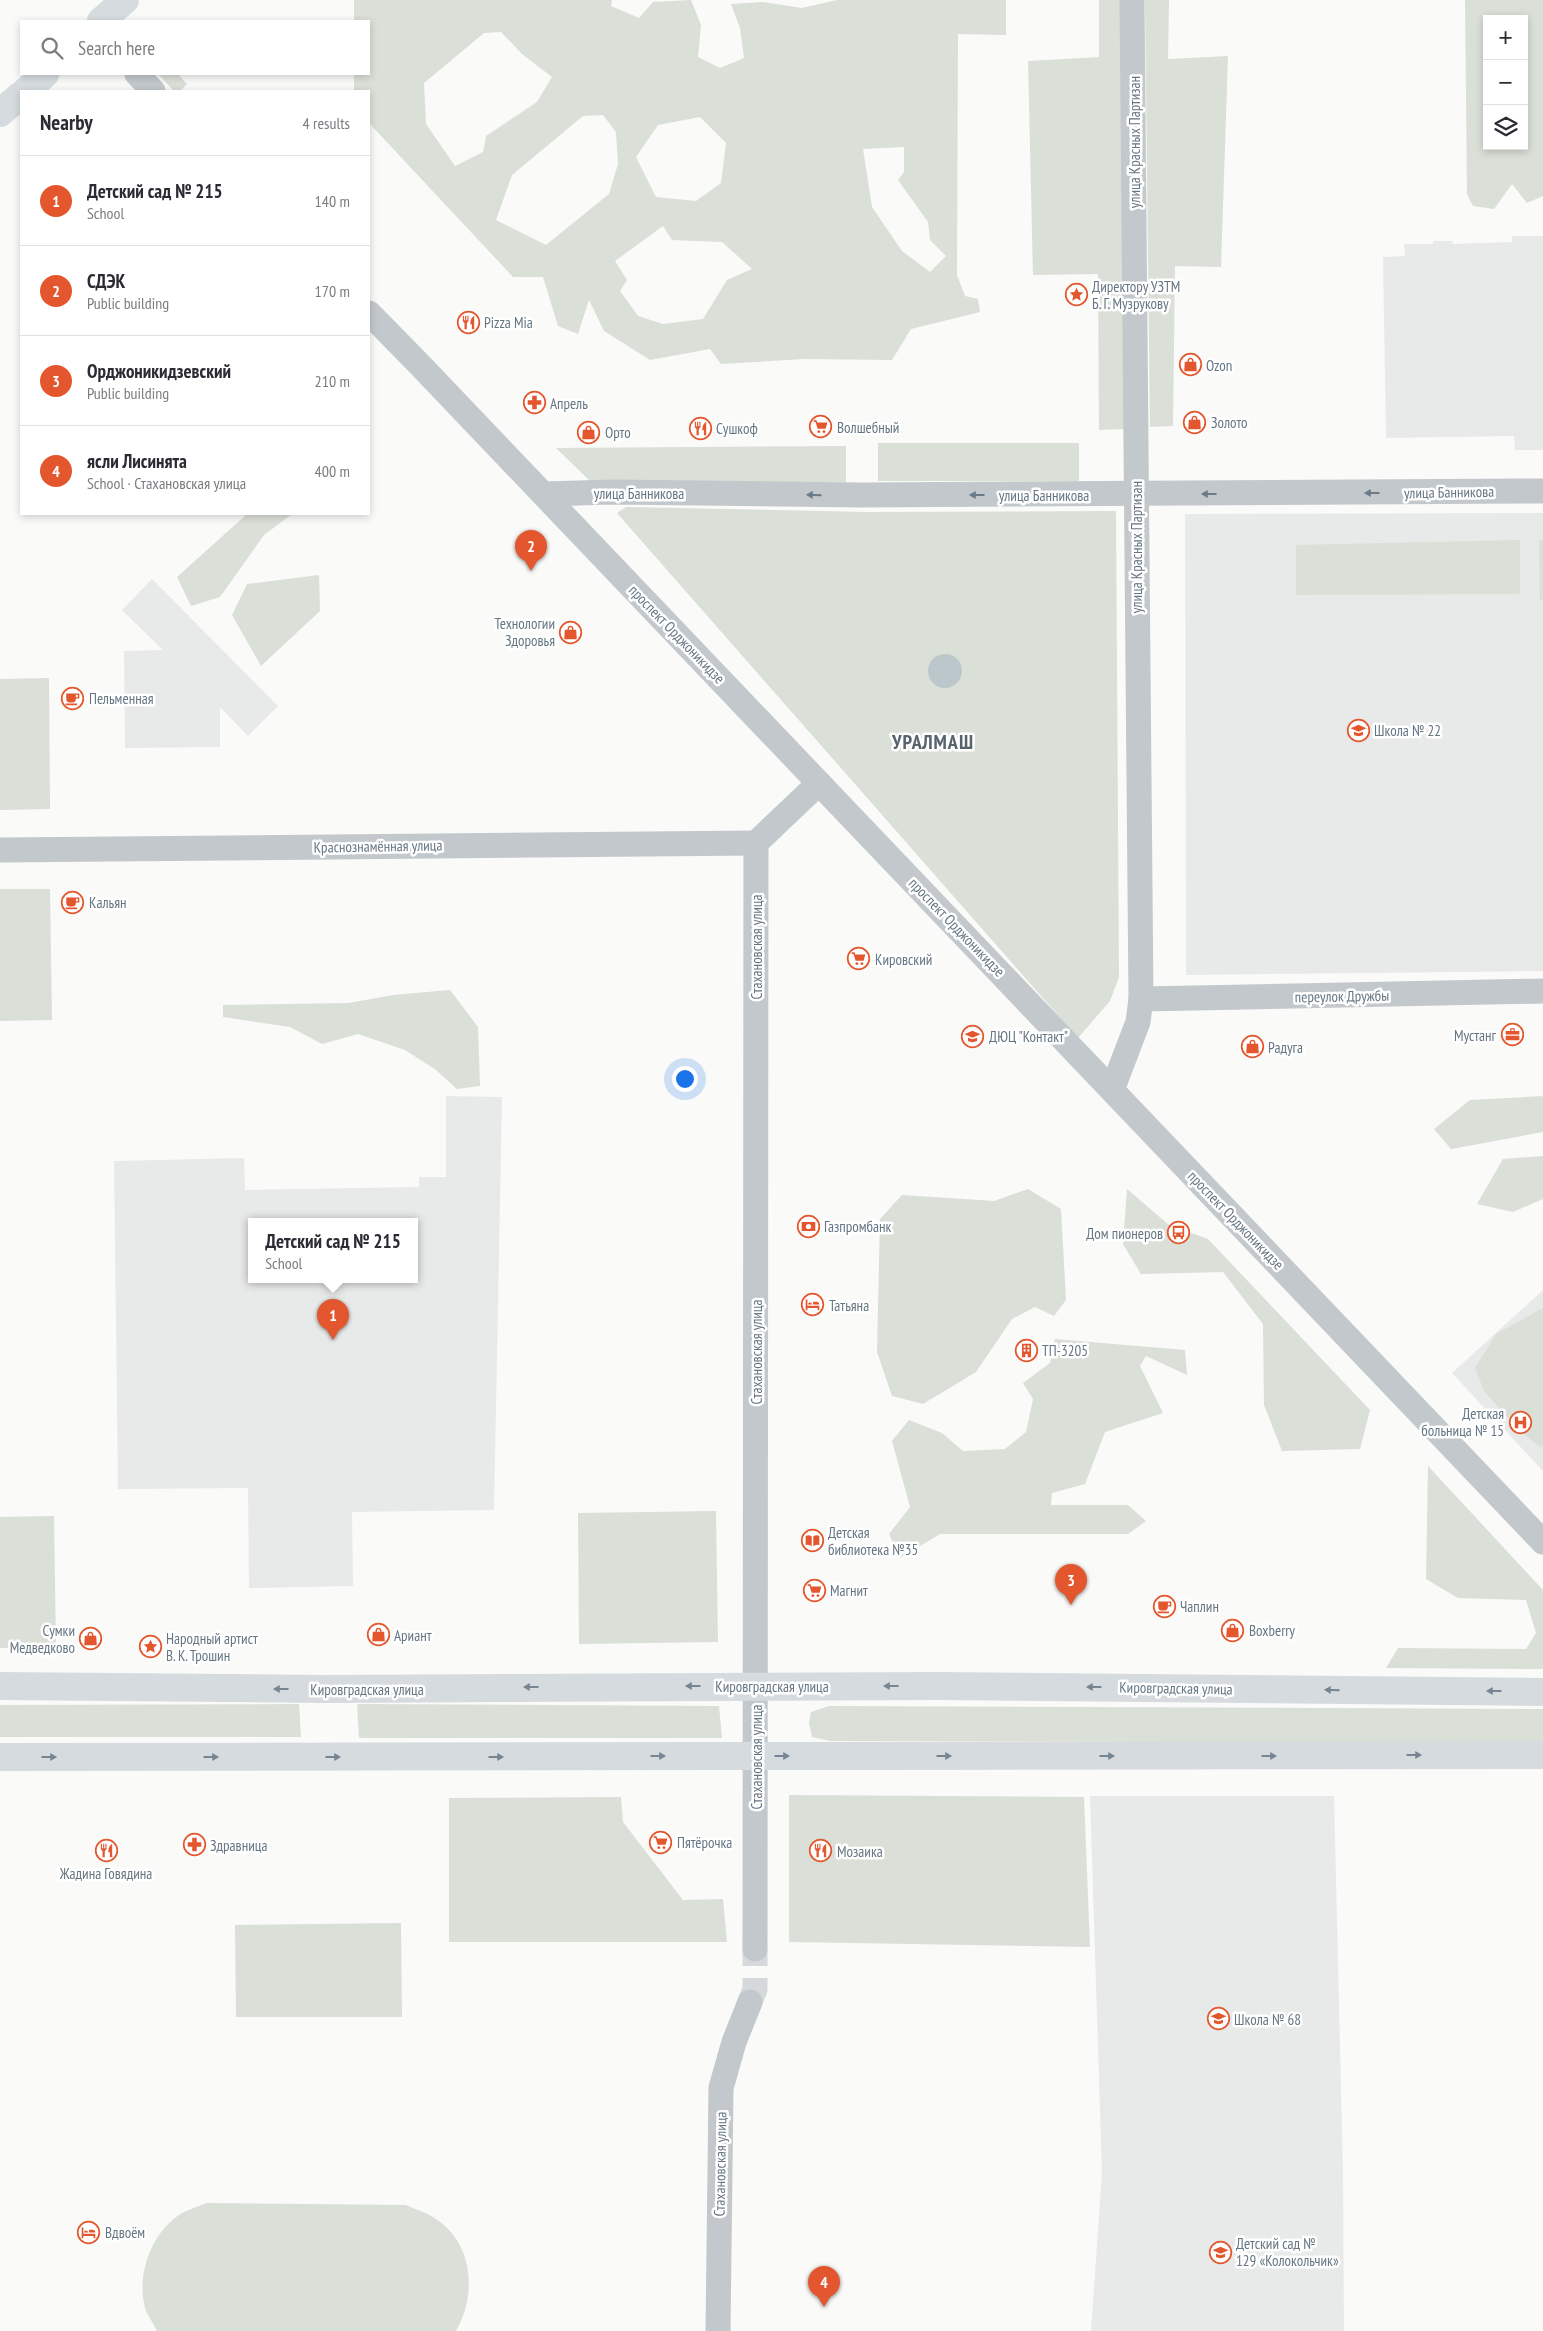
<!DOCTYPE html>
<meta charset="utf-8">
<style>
:root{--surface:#fff;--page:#f7f7f7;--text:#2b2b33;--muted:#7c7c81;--line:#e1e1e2;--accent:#e4572e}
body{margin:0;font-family:"PT Sans Narrow",sans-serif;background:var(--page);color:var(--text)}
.controls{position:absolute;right:15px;top:15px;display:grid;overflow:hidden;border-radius:0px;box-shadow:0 2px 8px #0003}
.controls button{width:45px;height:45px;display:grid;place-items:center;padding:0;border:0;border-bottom:1px solid var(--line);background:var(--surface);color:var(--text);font:25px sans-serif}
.you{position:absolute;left:684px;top:1078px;width:18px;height:18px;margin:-12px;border:4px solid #fff;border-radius:50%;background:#1a73e8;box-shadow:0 0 0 8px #1a73e833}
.badge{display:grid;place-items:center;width:32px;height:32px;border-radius:50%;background:var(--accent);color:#fff;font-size:16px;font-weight:700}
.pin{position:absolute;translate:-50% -41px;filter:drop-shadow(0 1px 2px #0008)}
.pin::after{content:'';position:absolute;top:26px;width:18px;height:15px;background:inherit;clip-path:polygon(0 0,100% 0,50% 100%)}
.popup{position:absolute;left:248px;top:1218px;width:170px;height:65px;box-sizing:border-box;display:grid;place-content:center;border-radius:0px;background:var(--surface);filter:drop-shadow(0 1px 4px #0005);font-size:16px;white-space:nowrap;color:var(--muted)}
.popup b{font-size:19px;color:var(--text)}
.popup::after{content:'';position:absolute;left:50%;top:100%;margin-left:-10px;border:10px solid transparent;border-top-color:var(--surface)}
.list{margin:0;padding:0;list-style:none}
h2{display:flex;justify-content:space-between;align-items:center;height:65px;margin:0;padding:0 20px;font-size:21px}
h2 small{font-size:16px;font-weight:400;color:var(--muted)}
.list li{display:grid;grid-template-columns:32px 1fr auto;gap:15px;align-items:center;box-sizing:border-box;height:90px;padding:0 20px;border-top:1px solid var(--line)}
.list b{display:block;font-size:19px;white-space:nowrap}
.list p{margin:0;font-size:16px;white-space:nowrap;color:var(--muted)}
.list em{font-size:16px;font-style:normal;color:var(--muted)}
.icon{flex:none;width:28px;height:28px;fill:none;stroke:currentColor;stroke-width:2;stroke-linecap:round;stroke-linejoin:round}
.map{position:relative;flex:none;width:1543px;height:2331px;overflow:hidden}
.search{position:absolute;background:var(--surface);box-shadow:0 2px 8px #0003;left:20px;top:20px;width:350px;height:55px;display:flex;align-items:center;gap:12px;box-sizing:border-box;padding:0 18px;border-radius:0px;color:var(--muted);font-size:19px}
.panel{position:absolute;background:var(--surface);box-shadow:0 2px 8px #0003;left:20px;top:90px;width:350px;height:425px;border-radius:0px}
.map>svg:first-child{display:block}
</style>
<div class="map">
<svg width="1543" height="2331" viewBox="0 0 1543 2331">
<rect width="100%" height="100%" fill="#fafaf8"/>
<g fill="#e8e9e9" fill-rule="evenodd">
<polygon points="1512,236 1543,236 1543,450 1515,450 1514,436 1386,438 1383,257 1405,256 1404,244 1433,244 1433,241 1452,241 1453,244 1512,242"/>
<polygon points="1543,513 1543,971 1186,975 1185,514"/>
<polygon points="152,579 278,706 248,736 220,707 220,747 125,748 124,651 163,650 122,610"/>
<path d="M446,1096L502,1097L494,1510L352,1512L353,1586L249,1588L248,1488L118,1489L114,1161L244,1158L245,1190L419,1187V1177H446ZM252,1221H414V1279H252Z"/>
<polygon points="1543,1290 1543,1471 1452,1373"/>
<polygon points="1090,1796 1334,1796 1343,2172 1344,2331 1091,2331 1102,2173"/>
</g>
<g fill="#dadfd7" fill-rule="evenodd">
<path d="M354,0H612L611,6L639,18L653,2L691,0L701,25L698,57L720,68L744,58L740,28L731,4L763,2L802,8L837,0H1006V35L958,34L957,275L965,296L978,299L980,312L911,329L892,360L803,359L721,364L710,349L650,360L604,331L589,300L578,334L558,326L543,277H513L369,123V91H354V74H369V21H354ZM501,32L522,54L552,77L537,102L486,136L483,152L455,166L426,124L424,83L484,33ZM603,115L616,132L618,164L609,194L546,245L496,220L512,175L583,116ZM700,117L726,143L721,183L696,201L656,197L636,157L658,125ZM904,147V172L898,180L928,222L930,240L946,256L930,272L902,251L872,207L863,149ZM663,226L672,240L722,242L752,269L727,280L703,319L663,324L638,316L620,291L627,280L615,261Z"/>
<polygon points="1099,0 1122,0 1125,429 1099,430 1098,274 1033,275 1028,61 1099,57"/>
<polygon points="1145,0 1169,0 1168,59 1228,56 1221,267 1175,266 1173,426 1150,427"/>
<path d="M1465,0H1543V196L1527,203L1512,184L1494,209L1473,206L1467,194ZM1487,19H1524V146H1487Z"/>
<polygon points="158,74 178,74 187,84 180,91 174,91"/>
<rect x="878" y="443" width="201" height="38"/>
<polygon points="846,446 846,482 591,482 556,448"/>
<polygon points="626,507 867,512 1116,511 1119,977 1110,1001 1078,1038 617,513"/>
<polygon points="247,514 292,514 264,535 220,597 191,606 177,577"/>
<polygon points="1520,540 1520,594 1296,595 1296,545"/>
<polygon points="1539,540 1543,540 1543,600 1540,601"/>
<polygon points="319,575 320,611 261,666 232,615 247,584"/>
<polygon points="49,678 50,809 0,810 0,679"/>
<polygon points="0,889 50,889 52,1020 0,1021"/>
<polygon points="450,990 478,1027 480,1086 457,1089 436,1070 405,1050 358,1034 322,1044 290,1027 223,1017 223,1005 349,1003 393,995"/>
<polygon points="1543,1096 1543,1132 1451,1149 1434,1129 1470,1100"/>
<polygon points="1543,1156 1543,1199 1513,1212 1477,1204 1503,1159"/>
<polygon points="1028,1189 1061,1209 1066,1300 1054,1316 1035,1307 1012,1319 976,1372 923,1404 892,1396 877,1352 880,1219 902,1195 994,1201"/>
<polygon points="1127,1189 1169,1225 1208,1239 1370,1410 1360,1449 1282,1451 1264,1405 1263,1324 1223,1272 1141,1274 1123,1244"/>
<polygon points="1543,1308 1543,1445 1540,1447 1522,1433 1484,1391 1475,1368 1496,1334"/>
<polygon points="1055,1339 1185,1350 1187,1375 1146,1356 1140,1366 1163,1413 1105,1432 1085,1484 1052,1493 1051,1505 1128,1505 1146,1521 1128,1534 940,1534 900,1558 889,1534 910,1507 892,1441 909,1420 942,1433 963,1451 1005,1449 1026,1432 1033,1399 1023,1383 1050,1363"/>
<polygon points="1428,1466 1543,1590 1543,1669 1386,1668 1398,1648 1526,1649 1536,1633 1526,1600 1458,1598 1426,1579"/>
<polygon points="716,1511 718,1642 579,1644 578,1513"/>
<polygon points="54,1516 56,1647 0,1648 0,1517"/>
<polygon points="299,1704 301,1737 0,1737 0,1705"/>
<polygon points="357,1704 719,1706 722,1738 359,1738"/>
<polygon points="829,1706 1543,1709 1543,1743 831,1741 812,1737 809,1723 811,1712"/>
<polygon points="789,1795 1084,1797 1090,1947 789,1942"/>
<polygon points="621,1797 623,1822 683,1900 723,1899 727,1942 449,1942 449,1798"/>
<polygon points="401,1923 402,2017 236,2017 235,1925"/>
<path d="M207,2203L406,2205C414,2209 423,2211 431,2216C473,2239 478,2293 456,2331H157C154,2324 149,2318 146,2311C135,2276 151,2232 182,2213C190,2209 199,2206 207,2203Z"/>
</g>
<circle fill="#bbc7cb" cx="945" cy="671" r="17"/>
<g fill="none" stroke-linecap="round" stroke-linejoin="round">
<polyline stroke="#d5d9db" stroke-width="25" stroke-dasharray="25 12" stroke-linecap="butt" points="750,2002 755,1989 755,1949"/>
<g stroke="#c3c8cc" stroke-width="25">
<polyline points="137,74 153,91"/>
<polyline points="369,313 420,365 1543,1542"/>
<polyline points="544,494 613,492 861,495 1543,491"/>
<polyline points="0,850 756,843"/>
<polyline points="1141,999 1543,991"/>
<polyline points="1112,1090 1138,1022 1141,999 1132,0"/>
<polyline points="755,1949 756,843 819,783"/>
<polyline points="718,2331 721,2088 734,2042 750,2002"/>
</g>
<g stroke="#d6dbdf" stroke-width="28">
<polyline points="101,21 125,0"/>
<polyline points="26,91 45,74"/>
<polyline points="0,113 21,95"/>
<polyline points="0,1686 324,1689 939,1686 1543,1692"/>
<polyline points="0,1757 1543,1755"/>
</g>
</g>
<defs><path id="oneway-solid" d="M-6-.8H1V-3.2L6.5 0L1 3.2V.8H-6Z" transform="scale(1.25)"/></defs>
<g fill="#6a7a87">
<use href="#oneway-solid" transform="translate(1372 493) rotate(180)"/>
<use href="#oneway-solid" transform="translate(1209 494) rotate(180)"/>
<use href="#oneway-solid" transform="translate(814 495) rotate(-179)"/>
<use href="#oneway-solid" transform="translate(977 495) rotate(180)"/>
</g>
<g fill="#768591">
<use href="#oneway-solid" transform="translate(693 1686) rotate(180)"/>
<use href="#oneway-solid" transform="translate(891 1686) rotate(180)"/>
<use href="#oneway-solid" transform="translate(531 1687) rotate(180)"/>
<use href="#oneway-solid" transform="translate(1094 1687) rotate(-180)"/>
<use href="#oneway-solid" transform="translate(281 1689) rotate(-180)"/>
<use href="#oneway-solid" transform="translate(1332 1690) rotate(-179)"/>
<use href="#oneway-solid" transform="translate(1494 1691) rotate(-180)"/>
<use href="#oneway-solid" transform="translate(1414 1755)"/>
<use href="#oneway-solid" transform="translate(658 1756)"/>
<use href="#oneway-solid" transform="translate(782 1756)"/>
<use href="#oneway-solid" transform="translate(944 1756)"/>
<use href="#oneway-solid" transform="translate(1107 1756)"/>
<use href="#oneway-solid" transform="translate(1269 1756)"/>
<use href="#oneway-solid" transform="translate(49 1757)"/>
<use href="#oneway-solid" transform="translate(211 1757)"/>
<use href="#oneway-solid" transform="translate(333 1757)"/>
<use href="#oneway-solid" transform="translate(496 1757)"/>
</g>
<defs>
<symbol id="sight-ring" viewBox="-11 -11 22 22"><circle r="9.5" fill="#fff" stroke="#e4572e" stroke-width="1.5"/><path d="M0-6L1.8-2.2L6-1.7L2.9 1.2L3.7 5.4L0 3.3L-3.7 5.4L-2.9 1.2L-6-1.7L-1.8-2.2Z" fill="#e4572e"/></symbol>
<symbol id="restaurant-ring" viewBox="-11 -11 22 22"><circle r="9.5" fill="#fff" stroke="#e4572e" stroke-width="1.5"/><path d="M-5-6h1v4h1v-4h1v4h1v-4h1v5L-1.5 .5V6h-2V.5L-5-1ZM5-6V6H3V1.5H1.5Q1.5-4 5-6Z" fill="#e4572e"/></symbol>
<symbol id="shop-ring" viewBox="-11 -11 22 22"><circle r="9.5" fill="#fff" stroke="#e4572e" stroke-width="1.5"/><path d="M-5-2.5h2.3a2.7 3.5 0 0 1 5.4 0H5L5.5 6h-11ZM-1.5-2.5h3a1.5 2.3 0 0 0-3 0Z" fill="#e4572e"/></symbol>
<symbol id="pharmacy-ring" viewBox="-11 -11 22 22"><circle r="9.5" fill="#fff" stroke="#e4572e" stroke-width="1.5"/><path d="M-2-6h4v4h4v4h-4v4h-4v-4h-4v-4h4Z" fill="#e4572e"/></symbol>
<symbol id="supermarket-ring" viewBox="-11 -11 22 22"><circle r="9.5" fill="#fff" stroke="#e4572e" stroke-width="1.5"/><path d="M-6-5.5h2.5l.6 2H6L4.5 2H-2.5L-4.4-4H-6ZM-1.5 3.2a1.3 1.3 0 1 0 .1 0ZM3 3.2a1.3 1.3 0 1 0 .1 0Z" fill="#e4572e"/></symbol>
<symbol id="cafe-ring" viewBox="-11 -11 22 22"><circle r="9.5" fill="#fff" stroke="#e4572e" stroke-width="1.5"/><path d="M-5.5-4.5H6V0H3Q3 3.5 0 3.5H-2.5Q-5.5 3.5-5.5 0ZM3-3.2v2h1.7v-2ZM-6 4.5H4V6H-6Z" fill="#e4572e"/></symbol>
<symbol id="school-ring" viewBox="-11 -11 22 22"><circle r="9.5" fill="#fff" stroke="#e4572e" stroke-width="1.5"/><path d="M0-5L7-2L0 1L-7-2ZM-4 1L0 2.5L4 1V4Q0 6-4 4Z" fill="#e4572e"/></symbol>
<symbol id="office-ring" viewBox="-11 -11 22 22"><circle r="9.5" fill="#fff" stroke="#e4572e" stroke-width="1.5"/><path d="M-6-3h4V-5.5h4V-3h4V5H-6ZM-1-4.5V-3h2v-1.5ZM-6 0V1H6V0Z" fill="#e4572e"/></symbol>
<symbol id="bank-ring" viewBox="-11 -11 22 22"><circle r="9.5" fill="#fff" stroke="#e4572e" stroke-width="1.5"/><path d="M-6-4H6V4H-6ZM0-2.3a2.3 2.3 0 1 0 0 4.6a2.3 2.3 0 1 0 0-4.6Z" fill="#e4572e"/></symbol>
<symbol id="bus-ring" viewBox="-11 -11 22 22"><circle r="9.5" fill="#fff" stroke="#e4572e" stroke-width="1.5"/><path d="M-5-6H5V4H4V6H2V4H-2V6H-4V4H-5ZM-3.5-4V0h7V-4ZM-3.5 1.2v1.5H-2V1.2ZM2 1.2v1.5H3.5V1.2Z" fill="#e4572e"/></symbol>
<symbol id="hotel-ring" viewBox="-11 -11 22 22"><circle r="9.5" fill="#fff" stroke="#e4572e" stroke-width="1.5"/><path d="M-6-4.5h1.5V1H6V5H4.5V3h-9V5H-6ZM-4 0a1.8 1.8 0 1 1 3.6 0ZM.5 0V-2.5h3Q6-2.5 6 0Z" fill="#e4572e"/></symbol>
<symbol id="building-ring" viewBox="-11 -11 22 22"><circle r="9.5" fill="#fff" stroke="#e4572e" stroke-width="1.5"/><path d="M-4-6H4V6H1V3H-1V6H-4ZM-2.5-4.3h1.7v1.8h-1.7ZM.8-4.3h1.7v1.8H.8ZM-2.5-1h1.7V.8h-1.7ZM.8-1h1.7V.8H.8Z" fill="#e4572e"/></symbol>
<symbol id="hospital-ring" viewBox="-11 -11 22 22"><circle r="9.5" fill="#fff" stroke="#e4572e" stroke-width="1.5"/><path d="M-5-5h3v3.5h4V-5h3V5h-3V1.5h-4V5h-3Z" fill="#e4572e"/></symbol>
<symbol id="library-ring" viewBox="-11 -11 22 22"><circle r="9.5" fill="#fff" stroke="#e4572e" stroke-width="1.5"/><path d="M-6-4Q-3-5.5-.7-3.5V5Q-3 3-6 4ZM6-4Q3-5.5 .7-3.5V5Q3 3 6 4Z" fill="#e4572e"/></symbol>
</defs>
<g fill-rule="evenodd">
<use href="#sight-ring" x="1064" y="282" width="25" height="25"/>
<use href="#restaurant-ring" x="456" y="310" width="25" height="25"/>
<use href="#shop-ring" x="1178" y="352" width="25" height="25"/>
<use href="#pharmacy-ring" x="522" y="390" width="25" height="25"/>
<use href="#shop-ring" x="1182" y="410" width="25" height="25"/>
<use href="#supermarket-ring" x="808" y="414" width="25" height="25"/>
<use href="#restaurant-ring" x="688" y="416" width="25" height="25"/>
<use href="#shop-ring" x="576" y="420" width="25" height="25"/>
<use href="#shop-ring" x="558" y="620" width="25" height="25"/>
<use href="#cafe-ring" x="60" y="686" width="25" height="25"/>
<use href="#school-ring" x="1346" y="718" width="25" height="25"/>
<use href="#cafe-ring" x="60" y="890" width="25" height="25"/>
<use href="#supermarket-ring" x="846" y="946" width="25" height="25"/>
<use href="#office-ring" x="1500" y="1022" width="25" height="25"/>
<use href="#school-ring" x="960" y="1024" width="25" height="25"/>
<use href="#shop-ring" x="1240" y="1034" width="25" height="25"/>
<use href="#bank-ring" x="796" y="1214" width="25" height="25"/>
<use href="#bus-ring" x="1166" y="1220" width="25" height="25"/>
<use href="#hotel-ring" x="800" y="1292" width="25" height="25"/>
<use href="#building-ring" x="1014" y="1338" width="25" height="25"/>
<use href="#hospital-ring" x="1508" y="1410" width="25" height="25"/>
<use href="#library-ring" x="800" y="1528" width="25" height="25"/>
<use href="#supermarket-ring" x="802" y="1578" width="25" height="25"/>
<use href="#cafe-ring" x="1152" y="1594" width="25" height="25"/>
<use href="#shop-ring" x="1220" y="1618" width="25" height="25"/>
<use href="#shop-ring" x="366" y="1622" width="25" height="25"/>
<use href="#shop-ring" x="78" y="1626" width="25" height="25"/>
<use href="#sight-ring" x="138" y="1634" width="25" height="25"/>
<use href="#supermarket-ring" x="648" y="1830" width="25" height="25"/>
<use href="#pharmacy-ring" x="182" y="1832" width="25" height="25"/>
<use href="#restaurant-ring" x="94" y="1838" width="25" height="25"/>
<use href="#restaurant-ring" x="808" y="1838" width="25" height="25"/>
<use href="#school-ring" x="1206" y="2006" width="25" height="25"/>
<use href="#hotel-ring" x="76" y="2220" width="25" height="25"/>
<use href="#school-ring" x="1208" y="2240" width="25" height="25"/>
</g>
<g text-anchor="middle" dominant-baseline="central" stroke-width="5" stroke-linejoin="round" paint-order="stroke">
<g font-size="15" fill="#657683" stroke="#fff">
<text transform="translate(1134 142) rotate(-90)">улица Красных Партизан</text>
<text transform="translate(1449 492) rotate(-1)">улица Банникова</text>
<text x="639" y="493">улица Банникова</text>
<text x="1044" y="495">улица Банникова</text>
<text transform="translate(1136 547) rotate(-90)">улица Красных Партизан</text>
<text transform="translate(677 634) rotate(46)">проспект Орджоникидзе</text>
<text transform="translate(378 846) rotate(-1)">Краснознамённая улица</text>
<text transform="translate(957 927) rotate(46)">проспект Орджоникидзе</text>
<text transform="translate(756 947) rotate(-90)">Стахановская улица</text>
<text transform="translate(1342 996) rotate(-1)">переулок Дружбы</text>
<text transform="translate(1236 1220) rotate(46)">проспект Орджоникидзе</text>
<text transform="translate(756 1352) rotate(-90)">Стахановская улица</text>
<text x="772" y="1686">Кировградская улица</text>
<text transform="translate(1176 1688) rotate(1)">Кировградская улица</text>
<text x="367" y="1689">Кировградская улица</text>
<text transform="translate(756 1757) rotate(-90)">Стахановская улица</text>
<text transform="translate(720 2164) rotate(-89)">Стахановская улица</text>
</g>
<g font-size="15" fill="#657683" stroke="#fff" text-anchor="start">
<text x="1092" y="286">Директору УЗТМ<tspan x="1092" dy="17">Б. Г. Музрукову</tspan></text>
<text x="484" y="322">Pizza Mia</text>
<text x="1206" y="365">Ozon</text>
<text x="550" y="403">Апрель</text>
<text x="1211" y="422">Золото</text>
<text x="837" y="427">Волшебный</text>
<text x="716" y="428">Сушкоф</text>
<text x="605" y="432">Орто</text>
<text x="555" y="623" text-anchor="end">Технологии<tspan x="555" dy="17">Здоровья</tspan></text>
<text x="89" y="698">Пельменная</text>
<text x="1374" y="730">Школа № 22</text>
<text x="89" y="902">Кальян</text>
<text x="875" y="959">Кировский</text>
<text x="1496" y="1035" text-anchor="end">Мустанг</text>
<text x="989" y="1036">ДЮЦ "Контакт"</text>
<text x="1268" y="1047">Радуга</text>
<text x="824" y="1226">Газпромбанк</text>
<text x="1163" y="1233" text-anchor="end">Дом пионеров</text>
<text x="829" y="1305">Татьяна</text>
<text x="1042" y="1350">ТП-3205</text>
<text x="1504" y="1413" text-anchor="end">Детская<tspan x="1504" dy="17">больница № 15</tspan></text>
<text x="828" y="1532">Детская<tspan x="828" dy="17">библиотека №35</tspan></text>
<text x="830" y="1590">Магнит</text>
<text x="1180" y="1606">Чаплин</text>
<text x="75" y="1630" text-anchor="end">Сумки<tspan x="75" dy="17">Медведково</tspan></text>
<text x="1249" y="1630">Boxberry</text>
<text x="394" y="1635">Ариант</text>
<text x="166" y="1638">Народный артист<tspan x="166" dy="17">В. К. Трошин</tspan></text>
<text x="677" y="1842">Пятёрочка</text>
<text x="210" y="1845">Здравница</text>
<text x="837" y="1851">Мозаика</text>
<text x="106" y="1873" text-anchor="middle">Жадина Говядина</text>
<text x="1234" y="2019">Школа № 68</text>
<text x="105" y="2232">Вдвоём</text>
<text x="1236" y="2243">Детский сад №<tspan x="1236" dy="17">129 «Колокольчик»</tspan></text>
</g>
<g font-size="20" font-weight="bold" letter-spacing="1" fill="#57646e" stroke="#fff">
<text x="933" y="742">УРАЛМАШ</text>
</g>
</g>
</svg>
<div class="controls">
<button>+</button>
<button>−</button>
<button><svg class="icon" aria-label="layers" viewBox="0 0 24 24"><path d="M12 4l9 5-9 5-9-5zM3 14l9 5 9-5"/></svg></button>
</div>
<div class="you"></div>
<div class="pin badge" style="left:333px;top:1340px">1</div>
<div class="popup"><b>Детский сад № 215</b>School</div>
<div class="pin badge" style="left:531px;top:571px">2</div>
<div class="pin badge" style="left:1071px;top:1605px">3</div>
<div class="pin badge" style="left:824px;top:2307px">4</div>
<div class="search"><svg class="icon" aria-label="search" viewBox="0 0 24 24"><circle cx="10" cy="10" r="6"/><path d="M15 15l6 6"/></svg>Search here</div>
<section class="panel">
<h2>Nearby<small>4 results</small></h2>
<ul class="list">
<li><span class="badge">1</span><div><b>Детский сад № 215</b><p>School</p></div><em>140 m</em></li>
<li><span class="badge">2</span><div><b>СДЭК</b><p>Public building</p></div><em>170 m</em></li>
<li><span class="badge">3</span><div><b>Орджоникидзевский</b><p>Public building</p></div><em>210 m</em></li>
<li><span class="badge">4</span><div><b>ясли Лисинята</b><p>School · Стахановская улица</p></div><em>400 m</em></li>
</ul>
</section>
</div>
